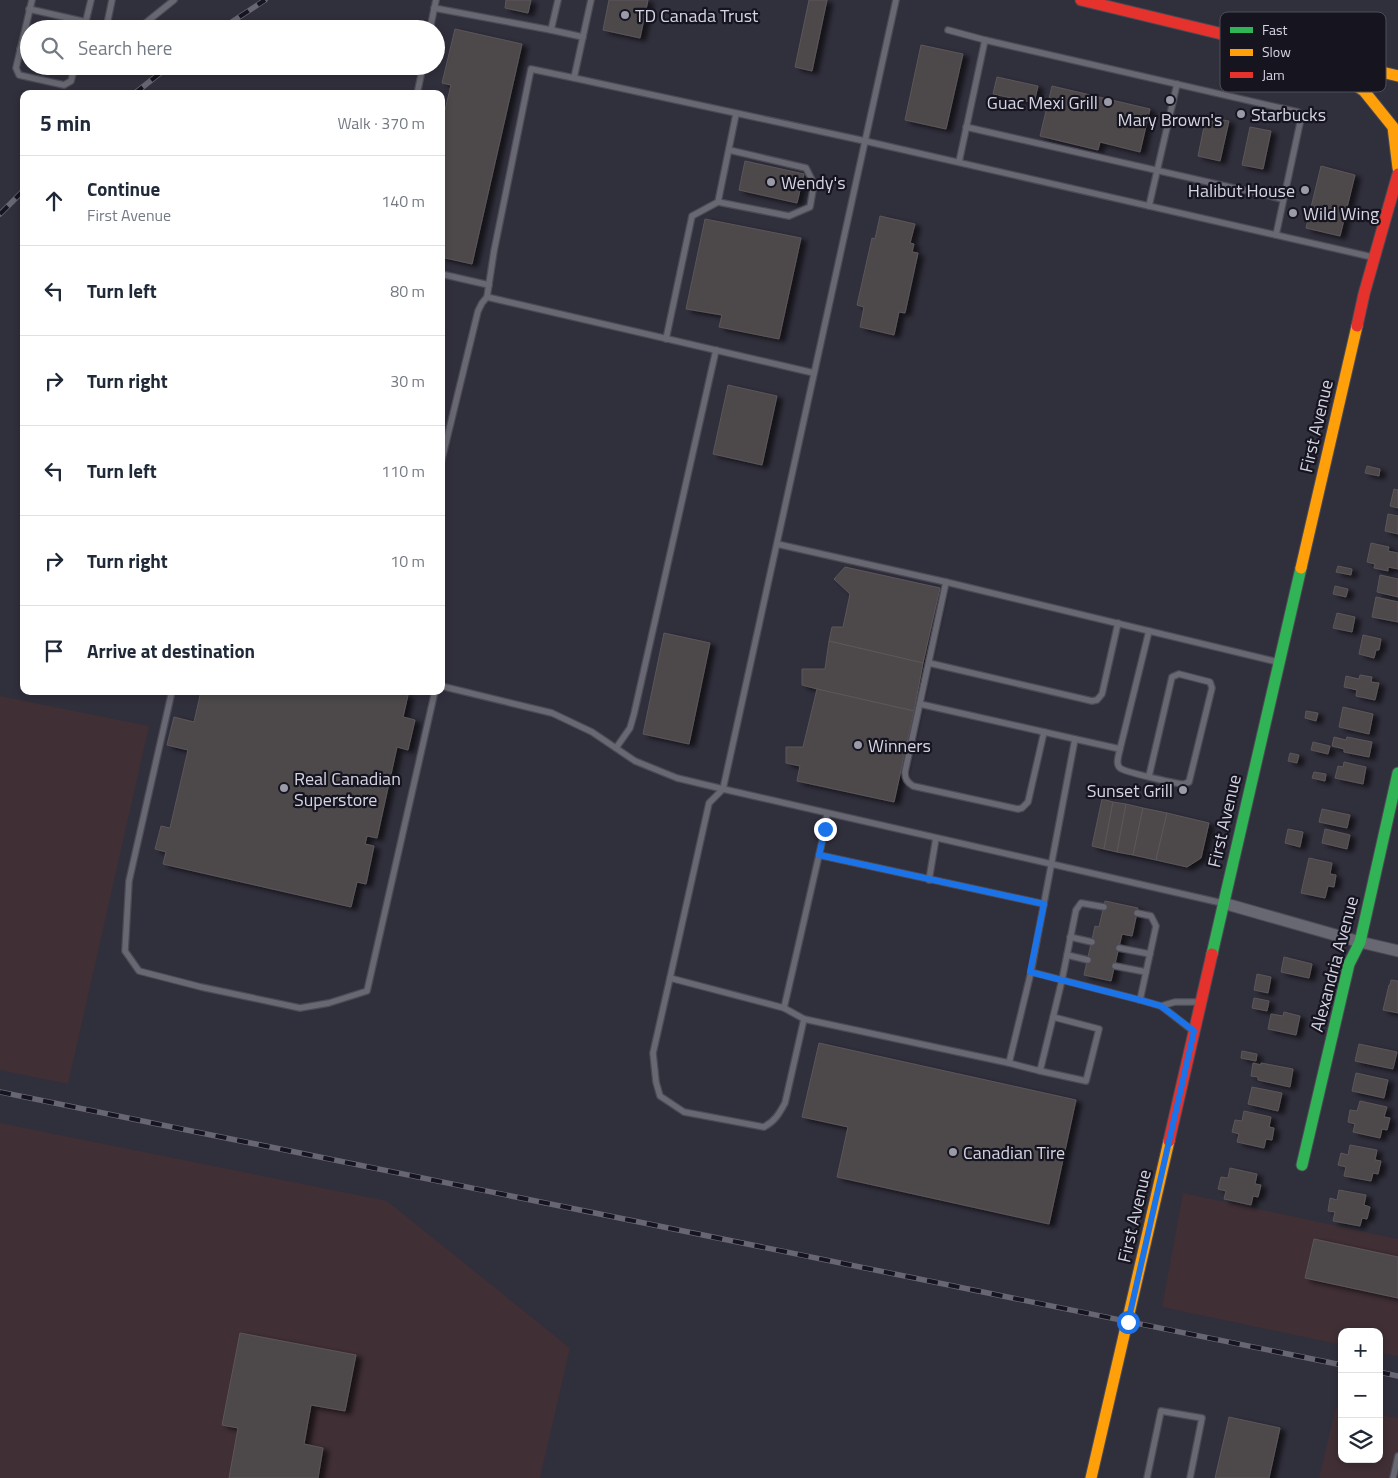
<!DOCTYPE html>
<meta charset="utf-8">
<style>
:root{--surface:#fff;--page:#f2f2f3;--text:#1f2937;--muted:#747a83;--line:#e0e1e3}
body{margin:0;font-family:"Titillium Web",sans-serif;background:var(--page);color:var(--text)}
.controls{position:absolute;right:15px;bottom:15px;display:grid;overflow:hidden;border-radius:10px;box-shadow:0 2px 8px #0003}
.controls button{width:45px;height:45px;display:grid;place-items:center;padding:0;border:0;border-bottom:1px solid var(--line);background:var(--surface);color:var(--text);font:25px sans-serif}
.stop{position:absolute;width:15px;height:15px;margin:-11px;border:4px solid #1a73e8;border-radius:50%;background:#fff}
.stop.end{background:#1a73e8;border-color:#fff;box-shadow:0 1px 5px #0008}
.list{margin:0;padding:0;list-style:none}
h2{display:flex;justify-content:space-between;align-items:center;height:65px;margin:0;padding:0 20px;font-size:21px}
h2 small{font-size:16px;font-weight:400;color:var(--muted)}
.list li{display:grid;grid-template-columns:32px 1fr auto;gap:15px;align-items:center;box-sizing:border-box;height:90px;padding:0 20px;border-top:1px solid var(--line)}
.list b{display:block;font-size:19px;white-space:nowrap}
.list p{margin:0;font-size:16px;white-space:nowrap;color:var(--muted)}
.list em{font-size:16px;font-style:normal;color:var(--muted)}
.icon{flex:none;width:28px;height:28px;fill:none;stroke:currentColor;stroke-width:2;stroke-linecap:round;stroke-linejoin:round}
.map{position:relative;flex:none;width:1398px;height:1478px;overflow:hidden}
.search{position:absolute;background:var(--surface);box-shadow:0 2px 8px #0003;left:20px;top:20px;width:425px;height:55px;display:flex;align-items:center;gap:12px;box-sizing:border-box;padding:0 18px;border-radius:28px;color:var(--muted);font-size:19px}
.panel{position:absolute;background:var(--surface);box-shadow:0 2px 8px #0003;left:20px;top:90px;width:425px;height:605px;border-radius:10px}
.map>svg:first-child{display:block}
</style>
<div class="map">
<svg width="1398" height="1478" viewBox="0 0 1398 1478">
<defs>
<filter id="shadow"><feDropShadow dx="5.5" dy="3" stdDeviation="2.5" flood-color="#0009"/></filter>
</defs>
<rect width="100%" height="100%" fill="#302f3c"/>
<g fill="#402f35">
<polygon points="0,696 149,726 68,1084 0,1070"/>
<polygon points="0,1123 387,1201 570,1348 540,1478 0,1478"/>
<polygon points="1183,1193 1398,1239 1398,1356 1379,1353 1379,1332 1342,1332 1342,1345 1162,1307"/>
<polygon points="1336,1407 1342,1409 1342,1459 1379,1459 1379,1415 1398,1418 1398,1478 1319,1478"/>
</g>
<g fill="#4e484c" stroke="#5c5659" filter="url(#shadow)">
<polygon points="506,0 531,0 528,13 505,8"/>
<polygon points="609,0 648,0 640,38 603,30"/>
<polygon points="809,0 827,0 812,71 795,67"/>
<polygon points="455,29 522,44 472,264 441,257 441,109 445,110 451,85 442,83"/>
<polygon points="921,45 963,54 946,129 905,120"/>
<polygon points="997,77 1038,86 1034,103 993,94"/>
<polygon points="1052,86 1150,109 1140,152 1100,142 1098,150 1040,136"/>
<polygon points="1206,117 1229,121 1220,161 1198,156"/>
<polygon points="1250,127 1271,131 1263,169 1242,165"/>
<polygon points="745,161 804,174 797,203 739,190"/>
<polygon points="1321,166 1355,175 1340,236 1306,228"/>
<polygon points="880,216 915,224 910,243 914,244 912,252 918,253 905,313 899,312 894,335 860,327 864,307 857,305 872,238 875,239"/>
<polygon points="705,219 801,238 779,339 719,327 722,315 686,309"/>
<polygon points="728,385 777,396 762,465 713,454"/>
<polygon points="1367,466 1380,469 1379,476 1365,473"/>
<polygon points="1394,489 1398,490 1398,508 1390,506"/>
<polygon points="1388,514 1398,516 1398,534 1385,531"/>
<polygon points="1371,543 1389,547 1388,551 1398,553 1398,569 1388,567 1388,571 1374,568 1375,564 1367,562"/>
<polygon points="1338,566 1352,569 1351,575 1336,572"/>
<polygon points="845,567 940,588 923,663 829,641 832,627 843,627 850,594 834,579"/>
<polygon points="1380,575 1398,579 1398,597 1377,592"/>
<polygon points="1335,586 1348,589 1346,597 1333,594"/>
<polygon points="1376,597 1398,602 1398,622 1372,617"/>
<polygon points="1337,613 1355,617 1352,632 1333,628"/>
<polygon points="664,633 710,643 689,744 643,734"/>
<polygon points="1363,635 1381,639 1379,650 1376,650 1374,658 1359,654"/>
<polygon points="829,641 923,663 914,711 817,689 802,685 802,669 825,669"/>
<polygon points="1360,675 1372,677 1371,682 1379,683 1375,700 1356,696 1357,690 1344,687 1346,676 1359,679"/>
<polygon points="817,689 914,711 894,802 797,781 800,766 786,763 786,747 803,747"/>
<polygon points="201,691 400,691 399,693 408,695 403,717 415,720 408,750 397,747 377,838 367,836 365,844 374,846 366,884 357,882 351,907 163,864 166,852 155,849 161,826 170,828 188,750 167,745 174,717 194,722"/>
<polygon points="1343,707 1373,714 1369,734 1339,727"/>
<polygon points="1306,711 1318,713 1316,721 1305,718"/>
<polygon points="1334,737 1346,740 1347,737 1372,742 1369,757 1344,752 1344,749 1332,746"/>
<polygon points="1313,742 1330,746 1328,754 1311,750"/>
<polygon points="1290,753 1299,755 1297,763 1288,761"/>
<polygon points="1344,762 1366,767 1363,784 1335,778 1338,766 1343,767"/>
<polygon points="1314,772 1326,774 1325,781 1312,778"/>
<polygon points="1102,799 1113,802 1104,849 1092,846"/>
<polygon points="1113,802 1126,804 1117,852 1104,849"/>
<polygon points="1126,804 1143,808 1133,855 1117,852"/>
<polygon points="1143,808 1167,813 1156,860 1133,855"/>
<polygon points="1322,809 1350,815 1347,828 1319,822"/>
<polygon points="1167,813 1209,823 1201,858 1187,867 1156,860"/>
<polygon points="1288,829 1303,832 1300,847 1285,843"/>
<polygon points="1325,829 1350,835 1347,849 1322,843"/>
<polygon points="1309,858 1332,863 1330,874 1336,875 1334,887 1328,886 1325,898 1301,893"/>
<polygon points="1105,901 1138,908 1132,936 1122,934 1111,981 1084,975 1095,926 1099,927"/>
<polygon points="1284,957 1312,964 1309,978 1281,972"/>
<polygon points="1257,974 1271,977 1268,993 1254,990"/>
<polygon points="1391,980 1398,981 1398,1013 1383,1010 1389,985 1390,985"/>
<polygon points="1254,998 1269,1001 1267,1011 1252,1008"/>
<polygon points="1284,1012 1300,1016 1296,1035 1268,1029 1271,1014 1283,1016"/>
<polygon points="819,1043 1076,1100 1049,1224 837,1177 848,1127 802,1117"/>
<polygon points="1359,1044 1397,1052 1393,1069 1355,1061"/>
<polygon points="1242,1051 1257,1054 1256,1061 1241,1058"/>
<polygon points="1253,1063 1261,1065 1261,1063 1293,1069 1290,1087 1258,1080 1258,1077 1251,1076"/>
<polygon points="1356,1073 1388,1080 1384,1098 1352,1091"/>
<polygon points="1252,1087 1282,1093 1278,1111 1248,1104"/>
<polygon points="1360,1101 1387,1107 1384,1117 1390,1118 1387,1130 1382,1129 1380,1138 1353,1132 1355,1124 1348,1122 1350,1110 1357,1111"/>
<polygon points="1244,1111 1271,1117 1269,1127 1274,1128 1272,1140 1266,1139 1264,1148 1237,1142 1239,1134 1232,1132 1235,1120 1242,1121"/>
<polygon points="1350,1145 1377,1150 1375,1160 1381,1161 1378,1174 1373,1173 1371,1181 1344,1176 1346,1167 1338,1165 1341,1153 1348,1155"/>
<polygon points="1230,1168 1257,1174 1255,1184 1261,1185 1258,1197 1253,1196 1251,1205 1224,1199 1226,1191 1218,1189 1221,1177 1228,1178"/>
<polygon points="1339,1190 1366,1195 1364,1205 1370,1207 1367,1219 1362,1218 1360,1226 1333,1221 1335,1212 1328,1211 1330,1198 1337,1200"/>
<polygon points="1314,1239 1398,1257 1398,1298 1305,1278"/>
<polygon points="240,1333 356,1355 345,1411 311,1405 304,1444 323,1448 318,1478 229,1478 238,1428 222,1425"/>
<polygon points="1229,1417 1280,1428 1269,1478 1215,1478"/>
</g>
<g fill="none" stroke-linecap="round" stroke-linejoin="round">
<defs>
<g id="lane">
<polyline points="32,0 16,68 19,75 64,85 71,81 75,66"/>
<polyline points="591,0 574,78 531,69 494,251 487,297 814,373"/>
<polyline points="896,0 723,789 1222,903"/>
<polyline points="434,8 551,30 558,0"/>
<polyline points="29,9 86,22"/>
<polyline points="84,29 91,0"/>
<polyline points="106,29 112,0"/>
<polyline points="138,29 174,0"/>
<polyline points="430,29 436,0"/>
<polyline points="551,30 583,37"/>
<polyline points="948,30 985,40"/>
<polyline points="20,49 29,51"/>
<polyline points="574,78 865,141 1372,257"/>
<polyline points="417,94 423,66"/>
<polyline points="966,127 1283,199"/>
<polyline points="959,162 985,40 1298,112 1300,123 1276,235"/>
<polyline points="718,202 789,216 810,207 814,184 806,168 729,150"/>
<polyline points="1149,206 1177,84"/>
<polyline points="441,274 489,285"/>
<polyline points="666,339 692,216 718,202 736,114"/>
<polyline points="441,463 478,311 482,303 487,297"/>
<polyline points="777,544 946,582 1278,662"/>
<path d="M946,582L905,772C905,779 907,782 913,786L1018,809L1022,808L1028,802L1044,732"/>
<polyline points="929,663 1092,701 1097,700 1102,694 1118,623"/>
<polyline points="441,686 552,713 592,732 635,761 677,778 723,789"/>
<polyline points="172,691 129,881 125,951 139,971 201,987 300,1008 329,1003 367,991 435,691"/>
<polyline points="920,704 1075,739 1031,972 1140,1000 1161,1006 1192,1030"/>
<polyline points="1075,739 1120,749 1149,631"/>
<polyline points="616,748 630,728 634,714 716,350"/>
<path d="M1120,749C1119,754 1115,764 1120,768C1124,772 1174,783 1182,784C1186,784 1185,783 1189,782L1212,688L1210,682L1179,674L1172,677L1149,776"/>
<polyline points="723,789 709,803 670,978 784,1008 825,829 827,813"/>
<polyline points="819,855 1044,904"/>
<polyline points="929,880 936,838"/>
<polyline points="1137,913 1151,916 1156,926 1140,1000"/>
<polyline points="1070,937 1092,942"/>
<polyline points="1119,948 1150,954"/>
<polyline points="1067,955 1088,960"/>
<polyline points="1115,966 1146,972"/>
<path d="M670,978L653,1053L656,1082L660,1096L684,1112L764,1127C775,1121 779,1114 785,1103L804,1019L784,1008"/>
<polyline points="1161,1006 1175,1002 1198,1002"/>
<polyline points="804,1019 1009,1063 1031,972"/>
<polyline points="1009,1063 1040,1071 1062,980 1076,910 1081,903 1104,907"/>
<polyline points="1040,1071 1086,1081 1099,1029 1053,1017"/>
<polyline points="1147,1478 1161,1411 1202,1418 1190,1478"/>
<polyline points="1393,1478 1398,1456"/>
</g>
<polyline id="street" points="1223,903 1360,942 1398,951"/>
<g id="fast">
<polyline points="1212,954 1301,568"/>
<polyline points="1302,1165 1349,964 1360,942 1398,773"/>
</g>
<g id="slow">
<polyline points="1297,52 1398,76"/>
<polyline points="1319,61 1364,91 1393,127 1398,168"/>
<polyline points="1301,568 1357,326"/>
<polyline points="1091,1478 1169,1141"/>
</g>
<g id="jam">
<polyline points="1081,0 1297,52"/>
<polyline points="1357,326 1364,294 1398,174"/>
<polyline points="1169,1141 1212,954"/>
</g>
</defs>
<use href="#lane" stroke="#4b4a55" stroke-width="8"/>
<use href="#street" stroke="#4b4a55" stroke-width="13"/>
<use href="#fast" stroke="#4b4a55" stroke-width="13"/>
<use href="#slow" stroke="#4b4a55" stroke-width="13"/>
<use href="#jam" stroke="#4b4a55" stroke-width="13"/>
<use href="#lane" stroke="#686872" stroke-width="5.5"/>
<use href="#street" stroke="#686872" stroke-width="11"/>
<use href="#fast" stroke="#30b455" stroke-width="11"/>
<use href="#slow" stroke="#ff9f0a" stroke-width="11"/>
<use href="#jam" stroke="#e5322d" stroke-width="11"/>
<defs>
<g id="rail">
<polyline points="221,29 265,0"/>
<polyline points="134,94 169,66"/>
<polyline points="0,214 24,190"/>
<polyline points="0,1092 1342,1365"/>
<polyline points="1379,1372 1398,1376"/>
</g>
</defs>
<use href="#rail" stroke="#676672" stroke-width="5.5"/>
<use href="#rail" stroke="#15141f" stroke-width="4" stroke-dasharray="11" stroke-linecap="butt"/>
</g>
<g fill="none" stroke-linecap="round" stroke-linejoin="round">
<polyline stroke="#1a73e8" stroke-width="6" points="825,829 819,855 1044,904 1030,972 1140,1000 1161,1006 1194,1031 1128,1322"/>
</g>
<g fill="#9b9aa9" stroke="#15141f" stroke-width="2">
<circle cx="625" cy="15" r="5"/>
<circle cx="1170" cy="100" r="5"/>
<circle cx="1108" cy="102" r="5"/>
<circle cx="1241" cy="114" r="5"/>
<circle cx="771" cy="182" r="5"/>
<circle cx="1305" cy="190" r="5"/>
<circle cx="1293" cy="213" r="5"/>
<circle cx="858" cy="745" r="5"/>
<circle cx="284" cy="788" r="5"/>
<circle cx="1183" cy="790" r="5"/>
<circle cx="953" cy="1152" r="5"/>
</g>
<g text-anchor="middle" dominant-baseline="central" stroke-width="4.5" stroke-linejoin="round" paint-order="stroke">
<g font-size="18" fill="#d4d4e3" stroke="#15141f" text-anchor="start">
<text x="635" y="15">TD Canada Trust</text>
<text x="1098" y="102" text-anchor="end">Guac Mexi Grill</text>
<text x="1251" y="114">Starbucks</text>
<text x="1170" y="119" text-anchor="middle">Mary Brown's</text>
<text x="781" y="182">Wendy's</text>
<text x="1295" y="190" text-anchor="end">Halibut House</text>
<text x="1303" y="213">Wild Wing</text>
<text x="868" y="745">Winners</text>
<text x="294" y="778">Real Canadian<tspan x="294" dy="21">Superstore</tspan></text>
<text x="1173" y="790" text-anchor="end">Sunset Grill</text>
<text x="963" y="1152">Canadian Tire</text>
</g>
<g font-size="18" fill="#d4d4e3" stroke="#15141f">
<text transform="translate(1316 426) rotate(-77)">First Avenue</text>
<text transform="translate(1224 821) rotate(-77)">First Avenue</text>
<text transform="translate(1334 964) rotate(-75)">Alexandria Avenue</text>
<text transform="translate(1134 1216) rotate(-77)">First Avenue</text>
</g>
</g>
<rect x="1220" y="12" width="166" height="80" rx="8" fill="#15141f" stroke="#4e4e5a" stroke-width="1"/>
<rect x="1230" y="27" width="23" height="6" fill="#30b455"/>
<rect x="1230" y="49" width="23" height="7" fill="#ff9f0a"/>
<rect x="1230" y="72" width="23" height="6" fill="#e5322d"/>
<g font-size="14" fill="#d4d4e3">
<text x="1262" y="35">Fast</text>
<text x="1262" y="57">Slow</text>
<text x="1262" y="80">Jam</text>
</g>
</svg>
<div class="controls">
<button>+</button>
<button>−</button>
<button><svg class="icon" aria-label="layers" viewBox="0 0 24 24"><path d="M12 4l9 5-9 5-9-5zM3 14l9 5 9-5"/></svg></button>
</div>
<div class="stop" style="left:1128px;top:1322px"></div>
<div class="stop end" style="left:825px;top:829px"></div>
<div class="search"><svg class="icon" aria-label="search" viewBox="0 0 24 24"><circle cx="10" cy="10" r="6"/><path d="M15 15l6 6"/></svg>Search here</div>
<section class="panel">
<h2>5 min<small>Walk · 370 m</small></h2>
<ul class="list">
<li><svg class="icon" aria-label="ahead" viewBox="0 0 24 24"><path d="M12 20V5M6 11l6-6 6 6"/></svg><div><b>Continue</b><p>First Avenue</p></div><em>140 m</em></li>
<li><svg class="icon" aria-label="left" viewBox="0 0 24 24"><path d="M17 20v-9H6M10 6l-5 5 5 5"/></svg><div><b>Turn left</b></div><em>80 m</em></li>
<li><svg class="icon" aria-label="right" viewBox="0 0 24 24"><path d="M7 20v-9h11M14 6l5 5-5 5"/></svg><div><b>Turn right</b></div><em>30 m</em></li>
<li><svg class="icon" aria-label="left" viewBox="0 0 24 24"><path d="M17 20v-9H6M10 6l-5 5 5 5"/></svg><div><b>Turn left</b></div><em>110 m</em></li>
<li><svg class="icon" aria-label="right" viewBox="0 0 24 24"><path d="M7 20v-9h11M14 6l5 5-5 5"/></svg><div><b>Turn right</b></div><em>10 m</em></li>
<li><svg class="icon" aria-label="arrive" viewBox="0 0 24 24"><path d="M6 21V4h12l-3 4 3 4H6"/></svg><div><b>Arrive at destination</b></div></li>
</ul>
</section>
</div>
